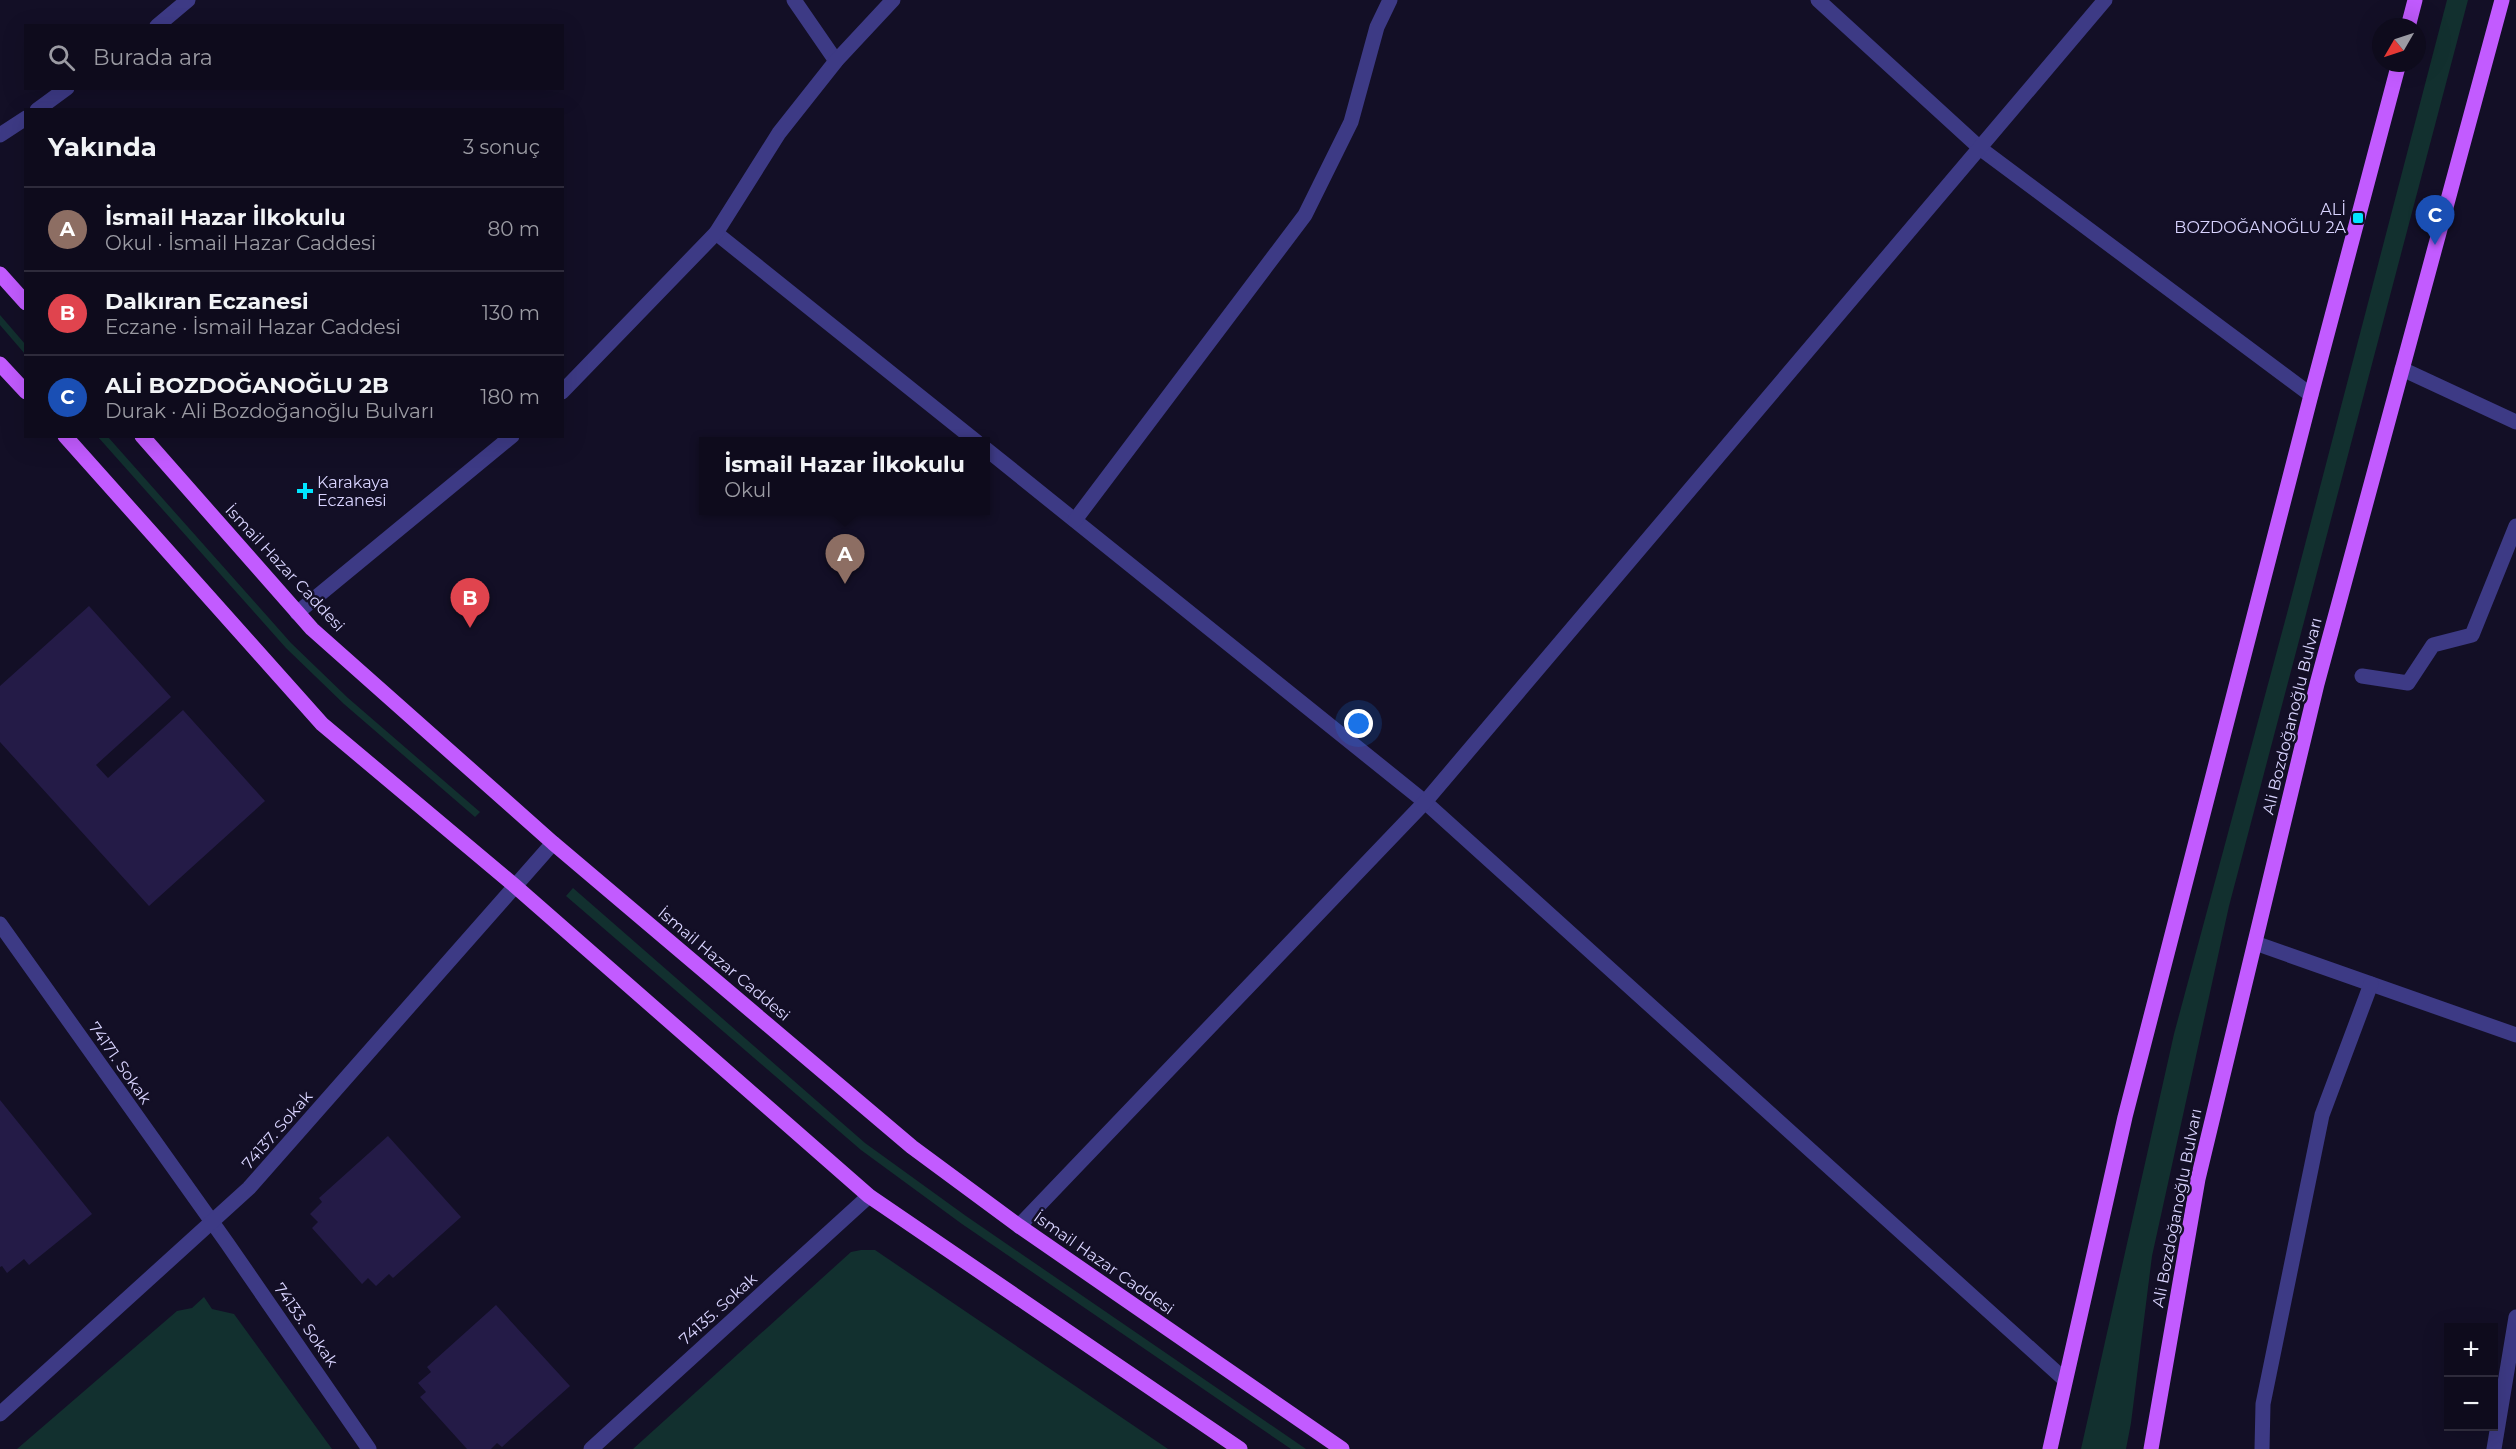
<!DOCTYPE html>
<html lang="tr">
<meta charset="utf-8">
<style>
:root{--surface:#0e0b1c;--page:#171425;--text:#f1f3f6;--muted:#9b9ba3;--line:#2e2b3b;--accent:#0b8043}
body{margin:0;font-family:Montserrat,sans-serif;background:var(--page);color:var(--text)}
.controls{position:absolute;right:18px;bottom:18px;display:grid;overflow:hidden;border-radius:0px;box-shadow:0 6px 24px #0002}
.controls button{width:54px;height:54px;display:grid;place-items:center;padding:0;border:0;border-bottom:2px solid var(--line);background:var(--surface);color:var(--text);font:30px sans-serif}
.compass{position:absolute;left:2372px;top:18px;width:54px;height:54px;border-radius:50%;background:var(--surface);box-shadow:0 6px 24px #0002;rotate:231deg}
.you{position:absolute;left:1359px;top:724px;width:21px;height:21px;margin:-15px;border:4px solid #fff;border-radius:50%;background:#1a73e8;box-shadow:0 0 0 9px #1a73e833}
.badge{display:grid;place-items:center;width:39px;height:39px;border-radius:50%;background:var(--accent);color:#fff;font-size:20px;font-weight:700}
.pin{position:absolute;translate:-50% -50px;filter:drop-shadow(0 2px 3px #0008)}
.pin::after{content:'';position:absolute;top:32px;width:21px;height:18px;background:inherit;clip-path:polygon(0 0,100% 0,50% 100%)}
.popup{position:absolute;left:699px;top:437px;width:291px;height:78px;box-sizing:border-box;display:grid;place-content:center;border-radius:0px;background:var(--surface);filter:drop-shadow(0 2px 4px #0005);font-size:20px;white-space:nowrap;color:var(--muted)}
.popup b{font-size:22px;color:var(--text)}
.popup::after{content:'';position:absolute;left:50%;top:100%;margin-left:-12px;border:12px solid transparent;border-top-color:var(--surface)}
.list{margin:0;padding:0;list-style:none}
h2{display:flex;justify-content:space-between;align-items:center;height:78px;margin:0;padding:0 24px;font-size:26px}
h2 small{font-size:20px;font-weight:400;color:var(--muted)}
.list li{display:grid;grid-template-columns:39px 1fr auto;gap:18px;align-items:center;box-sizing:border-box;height:84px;padding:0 24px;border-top:2px solid var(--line)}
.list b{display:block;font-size:22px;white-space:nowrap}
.list p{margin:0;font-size:20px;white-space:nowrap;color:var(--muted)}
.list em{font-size:20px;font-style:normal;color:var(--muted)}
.icon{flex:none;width:33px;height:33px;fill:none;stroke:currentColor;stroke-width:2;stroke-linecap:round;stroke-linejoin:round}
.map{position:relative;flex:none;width:2516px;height:1449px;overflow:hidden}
.search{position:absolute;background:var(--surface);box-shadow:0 6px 24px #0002;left:24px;top:24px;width:540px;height:66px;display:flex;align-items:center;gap:15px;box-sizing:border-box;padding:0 21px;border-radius:0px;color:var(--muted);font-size:22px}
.panel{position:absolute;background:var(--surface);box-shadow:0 6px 24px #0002;left:24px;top:108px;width:540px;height:330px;border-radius:0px}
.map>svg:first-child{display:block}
</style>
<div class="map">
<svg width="2516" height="1449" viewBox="0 0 2516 1449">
<rect width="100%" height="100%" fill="#130f26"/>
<g fill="#12302f">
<polygon points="2447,0 2468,0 2229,906 2152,1256 2131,1423 2126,1449 2081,1449 2174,1034 2289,606"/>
<polygon points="0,315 25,344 25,354 0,325"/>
<polygon points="98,437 108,437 291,643 348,698 480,812 475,817 344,704 286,648"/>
<polygon points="573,888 865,1143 966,1216 1306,1449 1291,1449 962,1224 861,1150 566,896"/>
<polygon points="861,1250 875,1250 1168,1449 633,1449 851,1252"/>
<polygon points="204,1297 212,1309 234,1314 332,1449 17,1449 177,1311 192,1308"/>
</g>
<g fill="#241b47">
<polygon points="89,606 171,697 96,765 108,778 183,710 265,801 149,906 0,742 0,686"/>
<polygon points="0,1100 92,1214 29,1265 24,1259 7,1273 2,1266 0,1267"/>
<polygon points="388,1136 461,1217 393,1278 389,1274 376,1286 368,1278 362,1284 312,1228 318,1222 310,1214 322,1202 319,1198"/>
<polygon points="496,1305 570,1386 502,1447 497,1443 491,1449 467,1449 420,1397 426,1392 418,1383 431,1372 427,1367"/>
</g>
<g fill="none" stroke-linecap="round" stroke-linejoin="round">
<g stroke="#3d3a85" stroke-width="15">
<polyline points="794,0 836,61"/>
<polyline points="1818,0 1981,149 2311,395"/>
<polyline points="157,26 188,0"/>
<polyline points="37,110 67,88"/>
<polyline points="0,135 26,118"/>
<polyline points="716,233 977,442"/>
<polyline points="2402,369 2516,422"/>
<polyline points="562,392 716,233 779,133 836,61 893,0"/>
<polyline points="986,449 1425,802 2065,1380"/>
<polyline points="1075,520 1305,215 1351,122 1377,27 1390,0"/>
<polyline points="297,613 512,436"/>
<polyline points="2362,676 2408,683 2433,645 2472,635 2516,526"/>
<polyline points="0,924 227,1243 369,1449"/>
<polyline points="2255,943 2516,1035"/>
<polyline points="1019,1226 1425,802 2105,0"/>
<polyline points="0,1414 249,1188 553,843"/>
<polyline points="591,1449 869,1196"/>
<polyline points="2262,1449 2263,1404 2322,1115 2371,984"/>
<polyline points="2494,1449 2516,1317"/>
</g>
<g stroke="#c25bff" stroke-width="15">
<polyline points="2408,27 2415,0"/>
<polyline points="0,274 26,303"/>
<polyline points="0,364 26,392"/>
<polyline points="65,436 322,724 515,886 869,1196 1240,1449"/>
<polyline points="142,436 312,629 553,843 912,1147 1019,1226 1342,1449"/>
<polyline points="2050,1449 2125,1117 2311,395 2399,63"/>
<polyline points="2151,1449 2198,1179 2317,684 2502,0"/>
</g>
</g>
<g fill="#00e5ff" stroke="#130f26" stroke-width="2">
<rect x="2352" y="212" width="12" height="12" rx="3"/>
<path d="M302 482h6v6h6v6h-6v6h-6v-6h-6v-6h6z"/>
</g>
<g text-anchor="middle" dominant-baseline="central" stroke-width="5" stroke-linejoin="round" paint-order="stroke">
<g font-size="16" fill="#d9d4ff" stroke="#130f26" text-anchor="end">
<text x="2346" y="209">ALİ<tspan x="2346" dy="18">BOZDOĞANOĞLU 2A</tspan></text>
<text x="317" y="482" text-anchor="start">Karakaya<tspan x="317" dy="18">Eczanesi</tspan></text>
</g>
<g font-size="16" fill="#d9d4ff" stroke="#130f26">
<text transform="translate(285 568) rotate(47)">İsmail Hazar Caddesi</text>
<text transform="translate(2292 716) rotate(-76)">Ali Bozdoğanoğlu Bulvarı</text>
<text transform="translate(724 964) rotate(40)">İsmail Hazar Caddesi</text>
<text transform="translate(120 1063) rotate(55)">74171. Sokak</text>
<text transform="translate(277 1130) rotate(-49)">74137. Sokak</text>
<text transform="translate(2177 1208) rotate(-79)">Ali Bozdoğanoğlu Bulvarı</text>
<text transform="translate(1104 1263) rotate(35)">İsmail Hazar Caddesi</text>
<text transform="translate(718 1309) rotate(-42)">74135. Sokak</text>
<text transform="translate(306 1325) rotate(55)">74133. Sokak</text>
</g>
</g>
</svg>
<div class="controls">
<button>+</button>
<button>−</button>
</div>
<svg class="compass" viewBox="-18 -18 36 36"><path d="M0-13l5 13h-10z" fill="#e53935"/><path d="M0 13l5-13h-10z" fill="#9b9ba3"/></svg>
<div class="you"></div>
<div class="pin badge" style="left:845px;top:584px;background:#8d6e63">A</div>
<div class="popup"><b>İsmail Hazar İlkokulu</b>Okul</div>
<div class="pin badge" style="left:470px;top:628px;background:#e0444e">B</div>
<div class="pin badge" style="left:2435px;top:245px;background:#1a4fb4">C</div>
<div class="search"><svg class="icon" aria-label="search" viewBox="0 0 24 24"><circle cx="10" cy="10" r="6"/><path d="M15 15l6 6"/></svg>Burada ara</div>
<section class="panel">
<h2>Yakında<small>3 sonuç</small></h2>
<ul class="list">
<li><span class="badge" style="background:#8d6e63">A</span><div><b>İsmail Hazar İlkokulu</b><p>Okul · İsmail Hazar Caddesi</p></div><em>80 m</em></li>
<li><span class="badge" style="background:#e0444e">B</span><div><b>Dalkıran Eczanesi</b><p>Eczane · İsmail Hazar Caddesi</p></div><em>130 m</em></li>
<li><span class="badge" style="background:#1a4fb4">C</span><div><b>ALİ BOZDOĞANOĞLU 2B</b><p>Durak · Ali Bozdoğanoğlu Bulvarı</p></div><em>180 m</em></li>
</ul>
</section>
</div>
